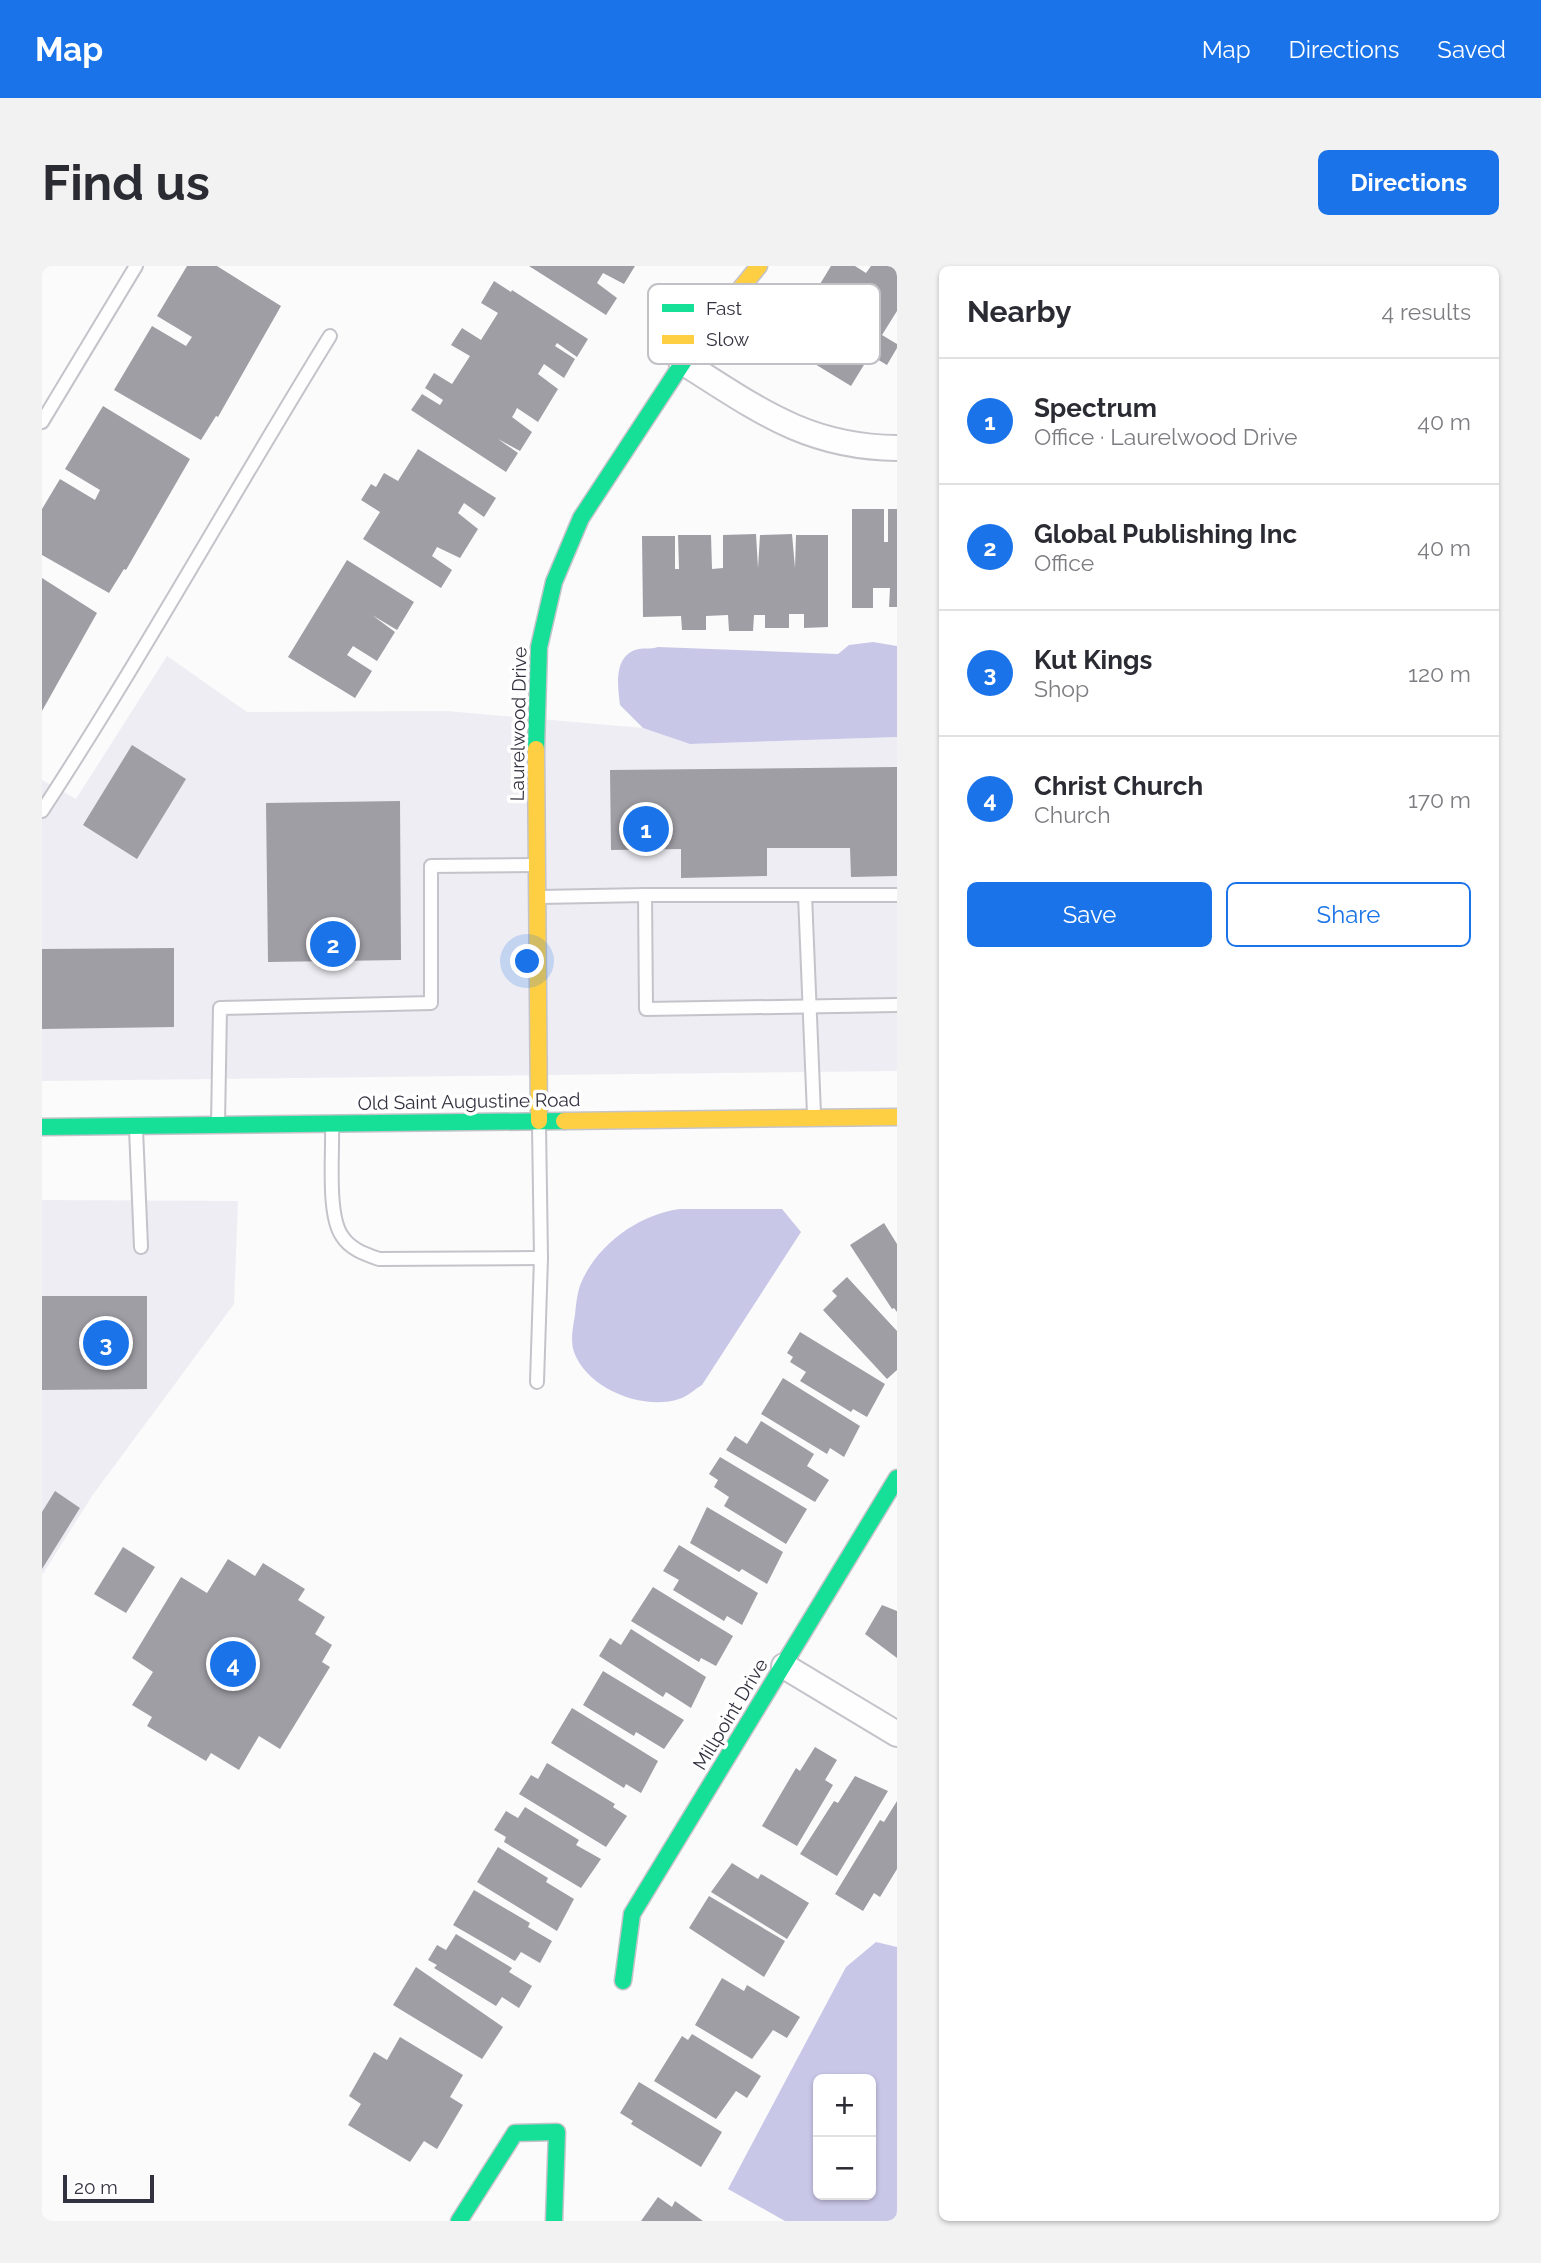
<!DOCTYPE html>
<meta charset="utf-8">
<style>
:root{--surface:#fff;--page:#f2f2f3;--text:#2b2b33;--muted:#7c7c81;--line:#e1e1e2;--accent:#1a73e8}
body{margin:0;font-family:Raleway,sans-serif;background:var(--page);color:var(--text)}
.controls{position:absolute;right:21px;bottom:21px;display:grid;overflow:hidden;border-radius:10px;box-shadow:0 2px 5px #0004}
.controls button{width:63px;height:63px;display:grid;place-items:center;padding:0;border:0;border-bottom:2px solid var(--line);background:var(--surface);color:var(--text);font:35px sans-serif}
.scale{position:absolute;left:21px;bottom:18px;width:91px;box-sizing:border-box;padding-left:7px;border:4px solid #32313f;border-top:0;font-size:19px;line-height:24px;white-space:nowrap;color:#32313f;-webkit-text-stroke:5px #fff;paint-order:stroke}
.you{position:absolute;left:486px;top:696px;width:24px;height:24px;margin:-18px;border:5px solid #fff;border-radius:50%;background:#1a73e8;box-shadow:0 0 0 10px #1a73e833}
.badge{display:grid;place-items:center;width:46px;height:46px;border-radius:50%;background:var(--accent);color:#fff;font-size:23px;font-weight:700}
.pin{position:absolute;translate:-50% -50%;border:4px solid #fff;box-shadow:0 2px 7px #0006}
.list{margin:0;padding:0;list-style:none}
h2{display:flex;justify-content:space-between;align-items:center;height:91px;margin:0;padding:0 28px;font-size:30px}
h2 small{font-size:23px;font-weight:400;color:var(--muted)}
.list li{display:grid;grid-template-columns:46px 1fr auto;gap:21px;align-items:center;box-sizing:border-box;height:126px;padding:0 28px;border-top:2px solid var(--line)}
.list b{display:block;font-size:26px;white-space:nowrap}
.list p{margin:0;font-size:23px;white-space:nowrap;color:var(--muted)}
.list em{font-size:23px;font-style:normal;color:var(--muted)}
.actions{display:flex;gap:14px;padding:21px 28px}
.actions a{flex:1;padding:16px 0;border:2px solid var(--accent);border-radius:10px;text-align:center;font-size:24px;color:var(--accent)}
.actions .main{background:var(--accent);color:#fff}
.map{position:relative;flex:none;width:855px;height:1955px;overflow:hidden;border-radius:10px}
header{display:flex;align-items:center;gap:42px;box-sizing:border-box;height:98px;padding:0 35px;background:var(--accent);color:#fff}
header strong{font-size:33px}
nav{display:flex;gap:38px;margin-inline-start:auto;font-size:24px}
.intro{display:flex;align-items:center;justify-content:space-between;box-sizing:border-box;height:168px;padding:0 42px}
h1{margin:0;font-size:49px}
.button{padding:18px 32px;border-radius:10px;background:var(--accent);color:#fff;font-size:24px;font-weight:700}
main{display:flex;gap:42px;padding:0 42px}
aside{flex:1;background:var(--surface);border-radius:10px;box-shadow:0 2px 5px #0004}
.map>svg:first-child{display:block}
</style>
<header>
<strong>Map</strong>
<nav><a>Map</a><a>Directions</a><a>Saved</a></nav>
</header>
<div class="intro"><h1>Find us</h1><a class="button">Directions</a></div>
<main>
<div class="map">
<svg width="855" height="1955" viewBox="0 0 855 1955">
<rect width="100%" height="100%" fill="#fbfbfb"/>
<g fill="#ededf3">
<polygon points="125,390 205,446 404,445 601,462 648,478 855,471 855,805 0,815 0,514 34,533"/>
<polygon points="0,934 196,935 192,1038 50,1230 0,1309"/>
</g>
<g fill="#c9c7e8" fill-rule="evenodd">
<path d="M831,376L855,380V471L648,478L601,462L578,439C576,422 571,392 593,384C600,381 609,384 616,381L796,388L807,379Z"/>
<path d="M638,943H740L759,966L660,1119C653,1123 645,1131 637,1133C602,1145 545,1123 532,1086C528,1074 531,1061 533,1049C534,1039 535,1027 539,1017C555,979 597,948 638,943Z"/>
<path d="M834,1676L855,1681V1955H743L686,1923L804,1701ZM776,1813H829V1929H776Z"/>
</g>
<g fill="#9f9ea5">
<polygon points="145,0 175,0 239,40 176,151 174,150 159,174 72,124 110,60 144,80 150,71 115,50"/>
<polygon points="487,0 593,0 582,18 561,7 555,17 575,32 564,49"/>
<polygon points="789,0 813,0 824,7 829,0 855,0 855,45 840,69 855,78 855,82 845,99 828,89 809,120 740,78 757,50 786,67 760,49 777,21 805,39 806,35 778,18"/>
<polygon points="452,15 469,26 470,24 546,73 535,91 515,77 513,80 533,93 522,112 502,98 496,108 516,123 496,156 475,142 472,148 470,151 490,166 478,185 456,173 476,187 464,206 369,144 380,128 398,139 401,134 383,122 392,107 410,118 428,90 409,79 420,62 439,74 456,47 439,37"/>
<polygon points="61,140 148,193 84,304 82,303 67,327 0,289 0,243 18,213 53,234 58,224 23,203"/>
<polygon points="376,183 454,232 442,251 422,237 416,247 436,263 418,292 395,281 390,290 410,304 399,322 321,273 338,246 319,234 329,218 334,221 342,207 356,215"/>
<polygon points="810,243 842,243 842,276 846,276 846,243 855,243 855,341 847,341 848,322 831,322 831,342 810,342"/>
<polygon points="714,268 716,302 718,269 750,268 753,302 754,269 786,269 786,361 762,362 762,348 747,348 747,362 723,362 723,349 712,349 711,365 687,365 686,349 664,350 664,364 640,364 639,350 601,351 600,270 633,270 633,303 637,303 636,269 669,269 670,303 681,302 681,269"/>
<polygon points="305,294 372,336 355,364 330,349 353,366 335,395 311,380 305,389 330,405 313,432 246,391"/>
<polygon points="0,312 55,347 0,445"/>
<polygon points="90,479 144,513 95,593 41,559"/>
<polygon points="855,501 855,610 809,611 808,582 725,582 725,610 639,612 639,583 569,584 568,504"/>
<polygon points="358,535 359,694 226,696 224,537"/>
<polygon points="132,682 132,761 0,763 0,683"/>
<polygon points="842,957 855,978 855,1046 852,1042 850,1043 808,979"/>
<polygon points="805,1011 855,1065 855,1104 845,1113 781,1044 795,1030 790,1025"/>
<polygon points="0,1030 105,1030 105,1123 0,1124"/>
<polygon points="758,1066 843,1118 825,1151 811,1143 809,1146 758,1115 764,1106 748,1096 751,1091 745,1087"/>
<polygon points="741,1112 818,1160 802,1191 788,1182 785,1188 719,1148"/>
<polygon points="719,1155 772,1188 765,1200 787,1214 773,1236 684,1184 693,1170 705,1178"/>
<polygon points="678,1191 765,1243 744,1278 682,1240 687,1231 672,1221 676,1214 667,1208"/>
<polygon points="13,1225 38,1242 0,1303 0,1246"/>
<polygon points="665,1241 741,1286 725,1318 700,1303 697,1306 648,1277"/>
<polygon points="637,1279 716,1327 700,1359 685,1350 682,1355 631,1324 637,1314 621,1305"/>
<polygon points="81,1281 113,1301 84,1347 52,1328"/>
<polygon points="186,1293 213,1310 221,1297 263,1323 256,1334 283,1351 273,1368 290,1379 280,1396 288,1401 238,1483 217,1470 197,1504 169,1487 164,1495 105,1460 110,1451 90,1439 111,1406 90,1392 139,1311 165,1327"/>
<polygon points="611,1321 691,1370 674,1400 659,1392 657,1396 589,1355"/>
<polygon points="840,1339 855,1345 855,1392 823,1368"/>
<polygon points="589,1363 664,1411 649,1442 624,1426 621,1431 557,1390 568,1372 579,1379"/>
<polygon points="561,1405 642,1454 622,1483 594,1466 592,1470 541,1439"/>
<polygon points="530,1442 616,1495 599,1527 584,1518 582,1522 509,1477"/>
<polygon points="773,1481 795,1494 783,1514 791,1519 755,1580 720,1560 754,1502 758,1505"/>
<polygon points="505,1497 573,1538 571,1541 585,1550 564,1581 477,1528 489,1509 496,1513"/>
<polygon points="813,1510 846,1525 795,1610 758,1588 792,1535 796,1537"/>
<polygon points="855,1535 855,1603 838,1631 832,1627 821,1645 793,1628 838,1554 842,1556"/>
<polygon points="483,1541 537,1574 534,1579 559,1593 539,1622 462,1576 464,1571 452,1564 464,1545 476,1552"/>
<polygon points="456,1581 506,1612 504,1616 532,1633 515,1665 435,1616"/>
<polygon points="690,1597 716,1613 719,1608 767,1637 745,1673 669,1626"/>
<polygon points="432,1624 488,1657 486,1661 510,1675 498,1697 479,1686 473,1695 411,1659"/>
<polygon points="667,1630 743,1675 722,1711 647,1662"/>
<polygon points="414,1668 470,1702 467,1706 490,1720 477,1742 460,1731 454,1740 392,1702 395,1699 386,1694 395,1679 404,1684"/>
<polygon points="374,1701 461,1761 440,1793 351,1739"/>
<polygon points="680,1712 702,1725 705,1719 758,1751 745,1772 731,1764 710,1793 653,1759"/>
<polygon points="650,1768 719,1810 705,1832 694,1825 674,1853 612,1815 640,1770 646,1774"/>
<polygon points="358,1771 421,1809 408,1831 421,1839 401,1873 395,1883 382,1875 368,1896 306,1859 319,1838 307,1830 319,1809 332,1786 345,1794"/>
<polygon points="597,1816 680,1866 659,1901 589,1858 591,1855 578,1847"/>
<polygon points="616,1931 630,1941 633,1935 661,1955 599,1955"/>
</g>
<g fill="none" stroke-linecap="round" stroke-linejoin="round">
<defs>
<g id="lane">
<polyline points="0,156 94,0"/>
<path d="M0,545C101,390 191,227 288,70"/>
<polyline points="763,629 772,848"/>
<polyline points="855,629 603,629 604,743 855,739"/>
<polyline points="498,631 603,629"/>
<polyline points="176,858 178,742 389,737 389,600 495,599"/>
<path d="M290,861C291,888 285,949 300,970C308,983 323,988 337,993L499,992"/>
<polyline points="94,863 99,981"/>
<polyline points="495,1116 499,992 497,859"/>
</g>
<g id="street">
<path d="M639,95C714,142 763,181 855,182"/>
<polyline points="742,1400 855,1468"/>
</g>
<g id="fast">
<polyline points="494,483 497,381 512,316 539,252 653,78"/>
<polyline points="0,861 522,855"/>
<polyline points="581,1715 590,1648 855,1212"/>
<polyline points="417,1955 473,1867 515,1866 512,1955"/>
</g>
<g id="slow">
<polyline points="653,78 717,0"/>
<polyline points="494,483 497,855"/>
<polyline points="522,855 855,851"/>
</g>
</defs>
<use href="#lane" stroke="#c4c3ca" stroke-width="16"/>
<use href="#street" stroke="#c4c3ca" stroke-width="28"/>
<use href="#fast" stroke="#c4c3ca" stroke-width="19"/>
<use href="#slow" stroke="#c4c3ca" stroke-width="19"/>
<use href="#lane" stroke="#fefefe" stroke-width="12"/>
<use href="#street" stroke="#fefefe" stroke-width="24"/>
<use href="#fast" stroke="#16e098" stroke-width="16"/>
<use href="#slow" stroke="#ffcf43" stroke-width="16"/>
</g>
<g text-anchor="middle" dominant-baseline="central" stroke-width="7" stroke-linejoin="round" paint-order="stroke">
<g font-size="19" fill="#32313f" stroke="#fff">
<text transform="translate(476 458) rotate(-89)">Laurelwood Drive</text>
<text transform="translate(427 835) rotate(-1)">Old Saint Augustine Road</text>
<text transform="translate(688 1448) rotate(-59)">Millpoint Drive</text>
</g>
</g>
<rect x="606" y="18" width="232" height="80" rx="10" fill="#fff" stroke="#c2c1c5" stroke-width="2"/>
<rect x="620" y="38" width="32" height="8" fill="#16e098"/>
<rect x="620" y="69" width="32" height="9" fill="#ffcf43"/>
<g font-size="19" fill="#32313f">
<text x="664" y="49">Fast</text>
<text x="664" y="80">Slow</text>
</g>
</svg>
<div class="controls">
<button>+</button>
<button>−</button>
</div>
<div class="scale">20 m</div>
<div class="you"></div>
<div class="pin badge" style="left:604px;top:563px">1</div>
<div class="pin badge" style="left:291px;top:678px">2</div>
<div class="pin badge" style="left:64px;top:1077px">3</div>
<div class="pin badge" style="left:191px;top:1398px">4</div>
</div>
<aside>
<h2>Nearby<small>4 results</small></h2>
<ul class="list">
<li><span class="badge">1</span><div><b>Spectrum</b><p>Office · Laurelwood Drive</p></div><em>40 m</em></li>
<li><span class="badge">2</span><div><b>Global Publishing Inc</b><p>Office</p></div><em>40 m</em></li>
<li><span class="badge">3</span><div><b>Kut Kings</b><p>Shop</p></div><em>120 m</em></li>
<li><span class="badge">4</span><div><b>Christ Church</b><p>Church</p></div><em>170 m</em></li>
</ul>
<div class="actions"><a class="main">Save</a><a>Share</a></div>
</aside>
</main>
